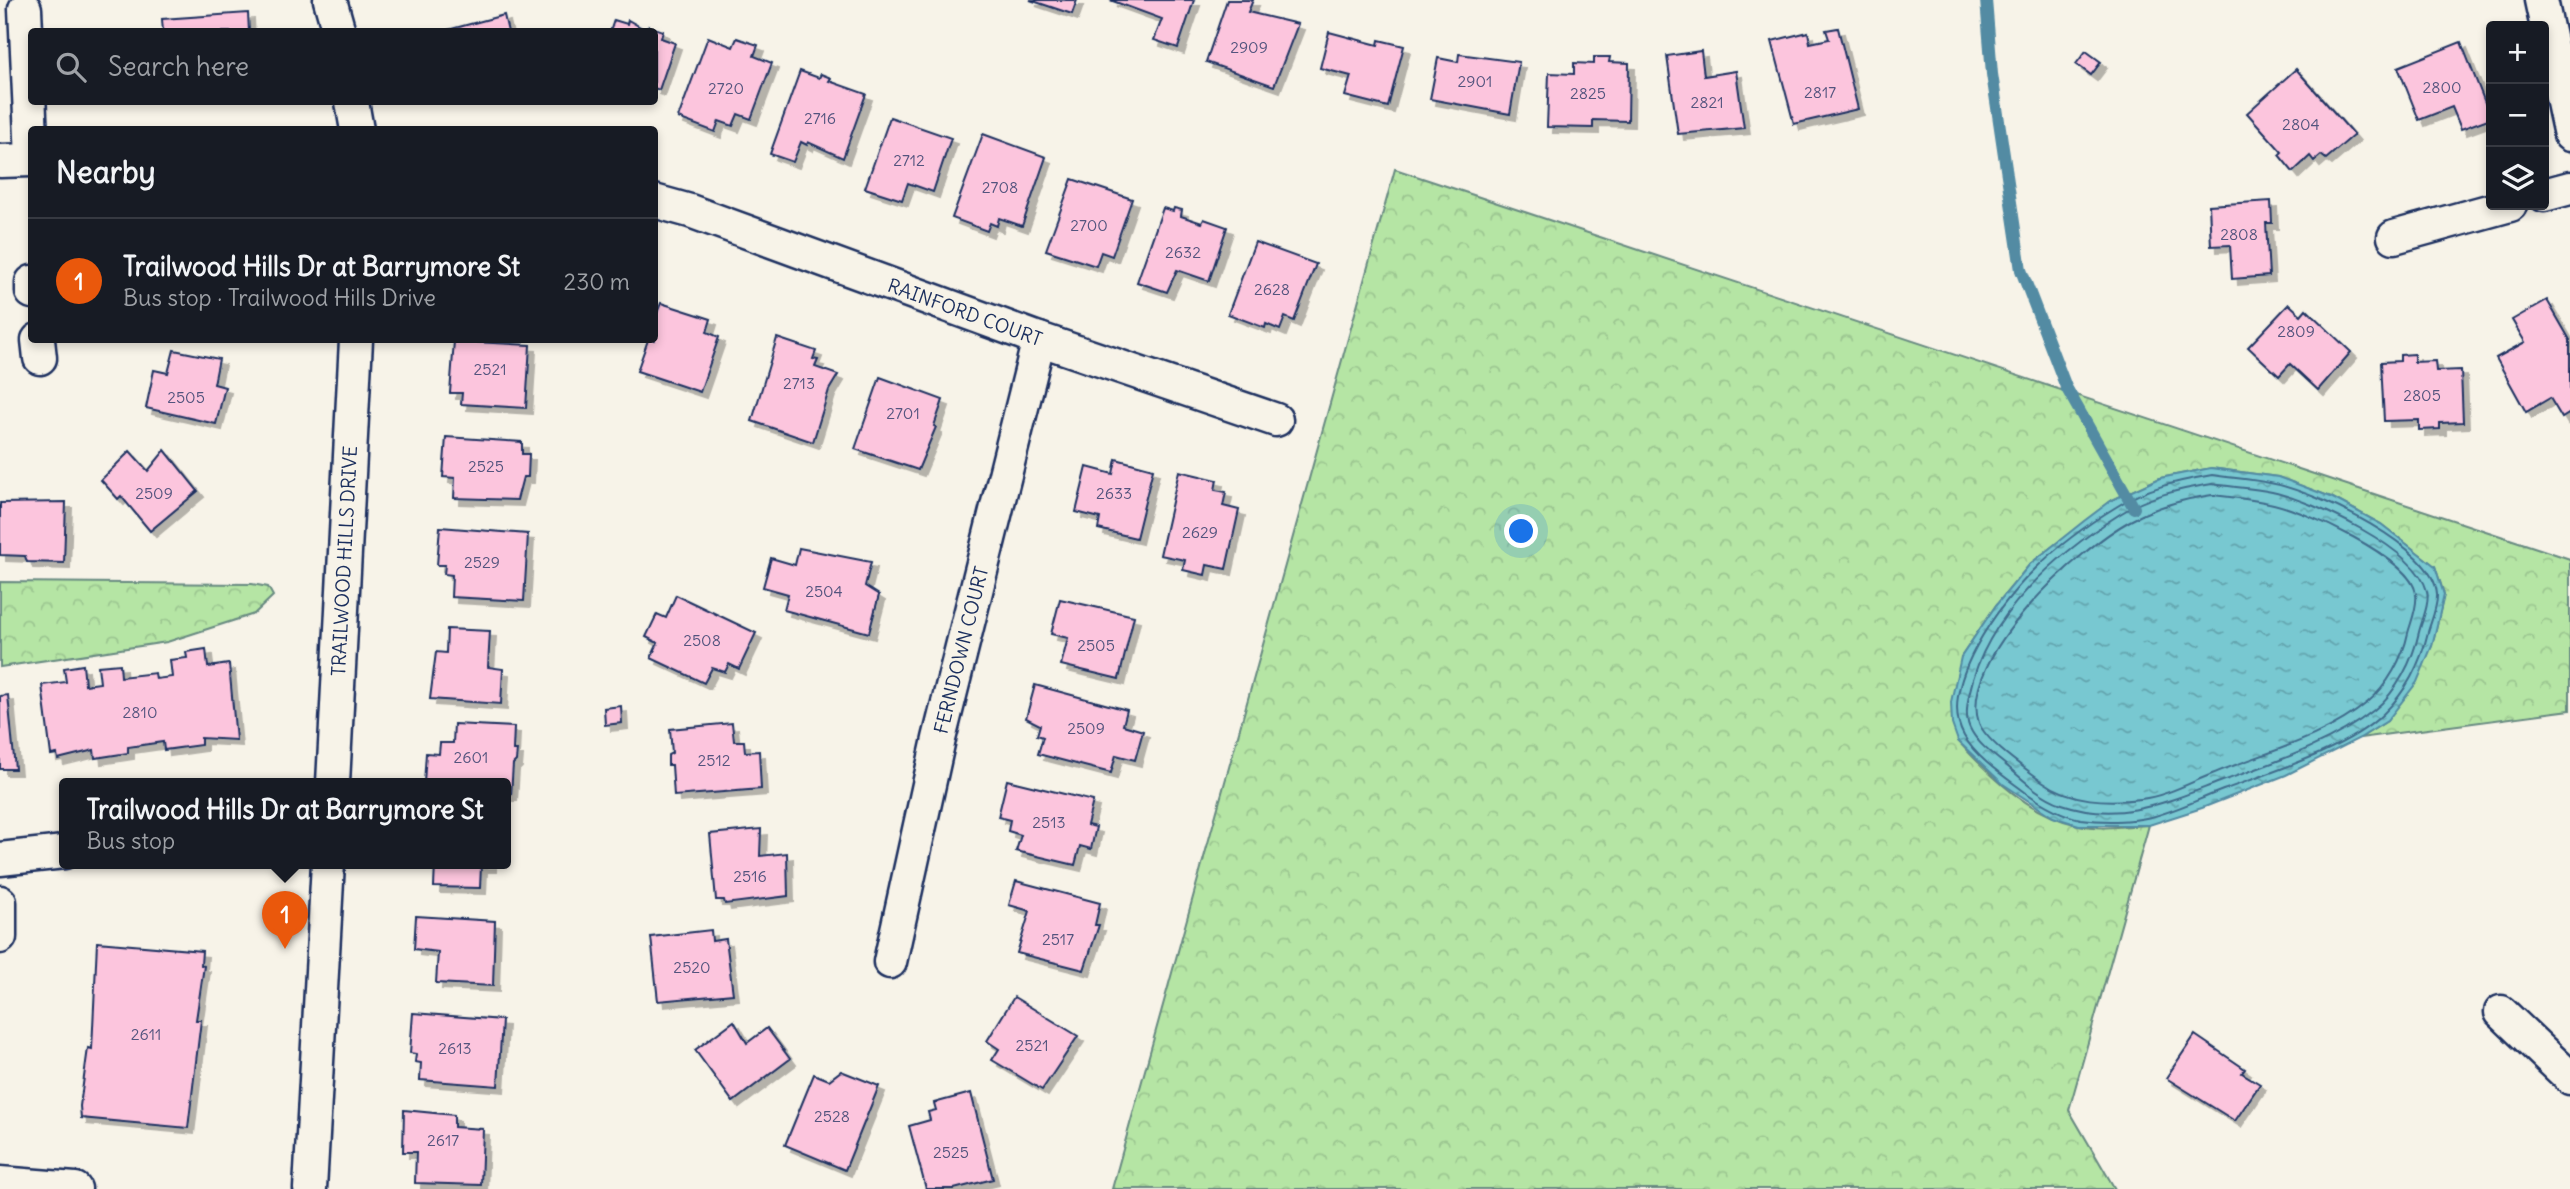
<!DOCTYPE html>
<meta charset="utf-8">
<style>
:root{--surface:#171b24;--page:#20242c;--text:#f1f3f6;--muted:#9ea1a6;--line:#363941;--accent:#ea580c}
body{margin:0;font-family:Delius,sans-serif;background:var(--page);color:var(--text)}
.controls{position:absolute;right:21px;top:21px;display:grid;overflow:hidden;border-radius:7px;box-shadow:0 4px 10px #0003}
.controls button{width:63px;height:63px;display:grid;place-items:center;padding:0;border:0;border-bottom:2px solid var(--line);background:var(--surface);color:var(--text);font:35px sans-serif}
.you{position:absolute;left:1522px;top:532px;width:24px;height:24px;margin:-18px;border:5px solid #fff;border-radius:50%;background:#1a73e8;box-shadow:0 0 0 10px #1a73e833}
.badge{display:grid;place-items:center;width:46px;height:46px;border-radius:50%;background:var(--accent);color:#fff;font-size:23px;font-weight:700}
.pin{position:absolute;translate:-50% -58px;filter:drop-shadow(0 2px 4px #0008)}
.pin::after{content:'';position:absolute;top:37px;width:24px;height:21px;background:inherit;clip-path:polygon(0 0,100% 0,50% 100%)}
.popup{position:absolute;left:59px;top:778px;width:452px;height:91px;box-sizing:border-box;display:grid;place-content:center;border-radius:7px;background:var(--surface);filter:drop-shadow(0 2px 5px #0005);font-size:23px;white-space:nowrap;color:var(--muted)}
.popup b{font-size:26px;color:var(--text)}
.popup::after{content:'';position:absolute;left:50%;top:100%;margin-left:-14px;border:14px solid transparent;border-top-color:var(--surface)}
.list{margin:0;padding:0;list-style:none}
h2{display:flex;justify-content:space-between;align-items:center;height:91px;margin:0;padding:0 28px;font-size:30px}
h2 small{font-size:23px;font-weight:400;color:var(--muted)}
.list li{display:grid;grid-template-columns:46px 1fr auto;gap:21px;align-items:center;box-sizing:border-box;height:126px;padding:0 28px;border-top:2px solid var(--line)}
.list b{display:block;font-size:26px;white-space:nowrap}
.list p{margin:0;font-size:23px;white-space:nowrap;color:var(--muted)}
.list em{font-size:23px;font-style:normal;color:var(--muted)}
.icon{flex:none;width:38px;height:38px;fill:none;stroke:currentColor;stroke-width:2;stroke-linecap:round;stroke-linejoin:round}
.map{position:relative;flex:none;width:2570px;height:1189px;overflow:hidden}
.search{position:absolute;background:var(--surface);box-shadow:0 4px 10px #0003;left:28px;top:28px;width:630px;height:77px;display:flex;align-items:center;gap:18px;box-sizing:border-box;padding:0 24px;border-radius:7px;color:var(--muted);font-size:26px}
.panel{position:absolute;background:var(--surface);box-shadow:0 4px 10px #0003;left:28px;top:126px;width:630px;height:217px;border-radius:7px}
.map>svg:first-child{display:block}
</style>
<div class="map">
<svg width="2570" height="1189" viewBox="0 0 2570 1189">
<defs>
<pattern id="forest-crowns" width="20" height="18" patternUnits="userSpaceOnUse" patternTransform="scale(1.75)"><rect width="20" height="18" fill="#b5e5a4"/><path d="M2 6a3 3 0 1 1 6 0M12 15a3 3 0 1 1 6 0" fill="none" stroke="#9bc590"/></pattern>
<pattern id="water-ripples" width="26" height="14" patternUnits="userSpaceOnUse" patternTransform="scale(1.75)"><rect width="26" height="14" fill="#78c8d1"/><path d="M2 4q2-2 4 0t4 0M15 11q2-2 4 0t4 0" fill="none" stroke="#62a3ad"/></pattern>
<filter id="shadow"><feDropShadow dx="6" dy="6" stdDeviation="0" flood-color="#0004"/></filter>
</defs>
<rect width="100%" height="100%" fill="#f7f3e8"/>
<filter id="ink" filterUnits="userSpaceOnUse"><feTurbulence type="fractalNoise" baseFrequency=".0143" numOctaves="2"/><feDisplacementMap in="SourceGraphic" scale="14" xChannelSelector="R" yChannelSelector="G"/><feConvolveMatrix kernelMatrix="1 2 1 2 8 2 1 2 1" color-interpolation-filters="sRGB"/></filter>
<g filter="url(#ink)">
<g fill="url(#forest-crowns)" stroke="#688a81" stroke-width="2">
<path d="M1395,169L2570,559V710L2360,738L2387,721L2432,646L2444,594L2435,566L2381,524L2331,497L2278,477L2211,468L2160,478L2112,500L2030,564L1996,605L1961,657L1958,741C1990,776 2030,815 2078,825C2101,830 2126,826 2149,825L2069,1110L2115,1189H1112Z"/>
<polygon points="0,582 252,584 268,587 273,596 254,614 167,642 0,667"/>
</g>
<polygon fill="url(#water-ripples)" stroke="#538ba3" stroke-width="2" points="2211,468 2278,477 2331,497 2381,524 2435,566 2444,595 2432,646 2417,682 2387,721 2360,738 2286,775 2202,808 2149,825 2079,825 2053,817 2003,784 1958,741 1952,724 1951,702 1961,657 1996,605 2030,564 2084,521 2112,500 2160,478"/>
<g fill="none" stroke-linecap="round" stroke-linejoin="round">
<g stroke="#406c8c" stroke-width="2">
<path d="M2212,475C2232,478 2254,479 2275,484C2317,493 2434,546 2437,594C2438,606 2431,621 2428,632C2421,662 2406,692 2383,714C2348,749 2269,773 2223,790C2199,799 2176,811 2151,817C2131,822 2102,822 2081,819C2060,815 2042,804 2025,792C2005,777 1976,758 1964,736C1936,687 2001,602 2035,569C2058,546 2088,524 2116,507C2145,488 2178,481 2212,475Z"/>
<path d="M2212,484C2232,487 2253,488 2272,492C2313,501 2416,548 2427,591C2430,603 2422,620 2419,632C2413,660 2397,692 2374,710C2330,745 2272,763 2220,782C2166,802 2120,824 2062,804C2041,797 2023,780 2007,766C1995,756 1980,746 1972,732C1964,720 1967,704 1970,691C1986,616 2057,554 2120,514C2148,496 2180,489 2212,484Z"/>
<path d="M2212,495C2231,497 2250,499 2269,503C2302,509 2412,558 2416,594C2418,606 2411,622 2408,633C2403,658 2387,686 2368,702C2324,739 2263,753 2212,774C2189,783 2166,796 2141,799C2107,803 2071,802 2042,781C2025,768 1986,742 1979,723C1957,658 2080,548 2130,521C2157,506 2183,499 2212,495Z"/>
</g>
<polyline stroke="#538ba3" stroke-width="12" points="1986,0 1992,74 2021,270 2066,387 2134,508"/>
</g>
<g fill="#fcc5dd" stroke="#1b2f5e" stroke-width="2" filter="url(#shadow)">
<polygon points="1030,0 1077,0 1072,14"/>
<polygon points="1110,0 1194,0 1178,48 1154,40 1162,19"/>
<polygon points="1227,0 1253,0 1248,12 1298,24 1274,86 1206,62"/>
<polygon points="248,13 249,32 163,32 162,19"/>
<polygon points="504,15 508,32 440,32"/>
<polygon points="614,20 627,24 628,20 646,30 648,26 663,31 661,38 675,43 659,90 654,88 654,32 610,32"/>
<polygon points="1838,28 1858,109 1794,124 1772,41 1808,32 1810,43 1829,39 1826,30"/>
<polygon points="1329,32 1378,45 1379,40 1404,46 1388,107 1345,96 1351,76 1320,68"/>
<polygon points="708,37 733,47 737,38 758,45 754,56 772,63 751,119 738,114 733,126 719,121 715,132 678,118"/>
<polygon points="2461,42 2491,118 2461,129 2452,107 2419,120 2398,67"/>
<polygon points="1701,51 1704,76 1736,71 1744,128 1678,134 1667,56"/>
<polygon points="2086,51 2101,62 2091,75 2076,64"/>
<polygon points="1459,54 1519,62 1510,114 1430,99 1438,58 1458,62"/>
<polygon points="1594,57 1610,57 1609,62 1629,63 1628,121 1593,120 1593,128 1547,127 1549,73 1574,74 1574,63 1594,64"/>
<polygon points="2296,69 2354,135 2326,159 2321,155 2314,161 2310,156 2293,172 2279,155 2282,152 2247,113"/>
<polygon points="800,71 819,78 821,74 831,78 829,81 866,94 843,158 808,142 807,145 801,142 793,162 770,154"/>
<polygon points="890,117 951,138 933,192 908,183 902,200 865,188"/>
<polygon points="983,134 1046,157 1022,226 999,218 997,226 990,223 987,231 952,218"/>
<polygon points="1072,179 1132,199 1112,256 1101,252 1096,266 1046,250"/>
<polygon points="2271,201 2272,223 2266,223 2269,276 2232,279 2230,245 2211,246 2209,205"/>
<polygon points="1163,208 1173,211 1174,208 1182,210 1181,216 1202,223 1204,219 1227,227 1209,281 1177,270 1167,292 1137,282"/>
<polygon points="1255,242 1316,264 1294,321 1285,317 1280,330 1266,324 1265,328 1228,314"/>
<polygon points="2547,300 2570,340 2570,413 2562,418 2550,398 2526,412 2496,358 2525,342 2512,320"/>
<polygon points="661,303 711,319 707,332 719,337 700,392 637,371 648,340 654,340 654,321"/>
<polygon points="2289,304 2301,315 2306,309 2351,352 2318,390 2290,364 2279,376 2248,347"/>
<polygon points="777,338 816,351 813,359 818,360 815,367 838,375 829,390 813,442 752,421"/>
<polygon points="454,341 530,345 526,408 461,404 462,393 450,393"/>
<polygon points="174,350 219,359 214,384 225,387 216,424 146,408 154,370 168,373"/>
<polygon points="2414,354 2414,362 2435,361 2436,371 2461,370 2463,422 2440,423 2440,429 2419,430 2419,420 2384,421 2381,362 2400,361 2400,355"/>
<polygon points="880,377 943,400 934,426 936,427 918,470 855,449"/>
<polygon points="446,437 522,442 522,454 529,454 528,477 523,477 517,500 454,498 455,478 443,477"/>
<polygon points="165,450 198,491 150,531 121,496 118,499 101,480 130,451 148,471"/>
<polygon points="1116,459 1153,469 1136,538 1098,529 1100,518 1076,512 1087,467 1113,474"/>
<polygon points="1179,471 1217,480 1215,490 1226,492 1223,506 1239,510 1226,569 1207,565 1205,575 1183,570 1185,560 1160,555"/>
<polygon points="66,502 64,563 27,562 25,556 0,555 0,503"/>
<polygon points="440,527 528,534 524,601 451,597 452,575 444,574 445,565 437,565"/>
<polygon points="799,548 871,562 865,586 879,595 869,633 784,610 788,594 763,587 771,558 795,565"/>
<polygon points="676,595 756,633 739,669 729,664 725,672 712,668 704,683 651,658 658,643 646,637 657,614 666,618"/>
<polygon points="1060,599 1134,616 1119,679 1061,665 1068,638 1051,634"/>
<polygon points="447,629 490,631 488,667 503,669 501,704 430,699 436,652 446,653"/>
<polygon points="206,649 208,667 229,664 236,740 201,738 201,745 164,750 163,742 128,747 128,753 95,758 94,750 58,759 57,754 51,755 42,685 66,682 64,668 83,665 85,685 100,683 98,666 120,664 121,677 155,673 156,679 172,677 170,660 187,658 186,652"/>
<polygon points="1035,685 1127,710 1123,725 1143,731 1135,760 1116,755 1111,773 1038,754 1043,737 1037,735 1040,725 1026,718"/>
<polygon points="8,695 15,769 0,769 0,696"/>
<polygon points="621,706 622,723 605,725 604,708"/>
<polygon points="732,723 734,741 744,741 745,752 759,751 761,789 674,796 672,765 668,765 668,755 672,753 670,729"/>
<polygon points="454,724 514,727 513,750 517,750 516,761 513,764 511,795 506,795 506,783 424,783 426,753 439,754 440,743 453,743"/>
<polygon points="1007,780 1093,801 1087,825 1096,827 1091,849 1080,846 1075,865 1016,851 1021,835 1008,831 1010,820 998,817"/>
<polygon points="761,829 760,856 787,853 788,896 725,904 724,900 716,900 710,834"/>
<polygon points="431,863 490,863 490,866 481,866 480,888 434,887 435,864"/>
<polygon points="1016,881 1100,903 1095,925 1099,925 1084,970 1017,953 1030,911 1009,905"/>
<polygon points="416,916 495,921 493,986 436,983 438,952 414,949"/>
<polygon points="711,930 712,941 726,939 733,994 658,1001 651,937"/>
<polygon points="97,942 202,951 201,965 204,966 196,1020 201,1020 188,1128 81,1118 80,1106 88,1048 92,1049"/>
<polygon points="1014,997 1078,1036 1042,1090 992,1060 999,1049 987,1041"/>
<polygon points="413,1013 502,1020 498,1086 420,1080 421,1063 415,1062 416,1054 410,1053"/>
<polygon points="734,1021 747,1043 767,1028 790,1059 733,1102 695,1050"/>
<polygon points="2195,1035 2245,1069 2242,1073 2260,1084 2235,1121 2166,1078"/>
<polygon points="841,1071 879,1086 845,1170 785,1145 814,1074 829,1080"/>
<polygon points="971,1093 993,1179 954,1189 926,1189 909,1126 930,1120 928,1112 936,1110 934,1103"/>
<polygon points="404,1110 454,1115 454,1127 483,1129 481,1185 415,1183 416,1152 403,1152"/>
</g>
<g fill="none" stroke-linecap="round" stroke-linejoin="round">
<defs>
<g id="street">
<polyline points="330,0 339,32"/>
<polyline points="2541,0 2570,135"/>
<polyline points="25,9 32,158"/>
<polyline points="352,102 357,130"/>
<polyline points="0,161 32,160"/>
<polyline points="2544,195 2570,188"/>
<polyline points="654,201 690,211 1039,339 1276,420"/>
<polyline points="2394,237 2510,205"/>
<polyline points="32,282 32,292"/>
<polyline points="38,340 40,358"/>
<polyline points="333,783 356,340"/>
<polyline points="0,859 64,852"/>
<polyline points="0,902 0,937"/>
<polyline points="890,962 939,739 1039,339"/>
<polyline points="2501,1012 2570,1078"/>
<polyline points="0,1183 75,1189"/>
<polyline points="310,1189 328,863"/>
</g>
</defs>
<use href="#street" stroke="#1b2f5e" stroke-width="37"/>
<use href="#street" stroke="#f7f3e8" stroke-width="32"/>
</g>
</g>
<g text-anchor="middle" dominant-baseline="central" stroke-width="6" stroke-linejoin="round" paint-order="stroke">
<g font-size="16" fill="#53547e">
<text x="1249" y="47">2909</text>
<text x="1475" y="81">2901</text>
<text x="2442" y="87">2800</text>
<text x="726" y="88">2720</text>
<text x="1820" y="92">2817</text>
<text x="1588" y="93">2825</text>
<text x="1707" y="102">2821</text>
<text x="820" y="118">2716</text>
<text x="2301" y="124">2804</text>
<text x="909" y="160">2712</text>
<text x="1000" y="187">2708</text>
<text x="1089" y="225">2700</text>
<text x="2239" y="234">2808</text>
<text x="1183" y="252">2632</text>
<text x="1272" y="289">2628</text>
<text x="2296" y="331">2809</text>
<text x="490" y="369">2521</text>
<text x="799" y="383">2713</text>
<text x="2422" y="395">2805</text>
<text x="186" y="397">2505</text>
<text x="903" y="413">2701</text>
<text x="486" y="466">2525</text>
<text x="154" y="493">2509</text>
<text x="1114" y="493">2633</text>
<text x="1200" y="532">2629</text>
<text x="482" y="562">2529</text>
<text x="824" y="591">2504</text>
<text x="702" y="640">2508</text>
<text x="1096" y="645">2505</text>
<text x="140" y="712">2810</text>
<text x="1086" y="728">2509</text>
<text x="471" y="757">2601</text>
<text x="714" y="760">2512</text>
<text x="1049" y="822">2513</text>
<text x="750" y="876">2516</text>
<text x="1058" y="939">2517</text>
<text x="692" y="967">2520</text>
<text x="146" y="1034">2611</text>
<text x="1032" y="1045">2521</text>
<text x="455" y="1048">2613</text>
<text x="832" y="1116">2528</text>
<text x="443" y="1140">2617</text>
<text x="951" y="1152">2525</text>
</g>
<g font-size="19" fill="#1b2f5e" stroke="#f7f3e8">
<text transform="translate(965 312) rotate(20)">RAINFORD COURT</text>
<text transform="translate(344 561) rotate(-87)">TRAILWOOD HILLS DRIVE</text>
<text transform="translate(961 650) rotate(-76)">FERNDOWN COURT</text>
</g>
</g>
</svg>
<div class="controls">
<button>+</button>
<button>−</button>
<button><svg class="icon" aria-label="layers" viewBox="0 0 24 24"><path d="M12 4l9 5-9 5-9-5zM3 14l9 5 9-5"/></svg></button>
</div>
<div class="you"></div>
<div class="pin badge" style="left:285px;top:949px">1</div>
<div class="popup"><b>Trailwood Hills Dr at Barrymore St</b>Bus stop</div>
<div class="search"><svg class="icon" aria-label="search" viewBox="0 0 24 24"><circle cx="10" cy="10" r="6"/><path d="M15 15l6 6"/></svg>Search here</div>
<section class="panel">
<h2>Nearby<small></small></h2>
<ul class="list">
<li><span class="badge">1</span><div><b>Trailwood Hills Dr at Barrymore St</b><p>Bus stop · Trailwood Hills Drive</p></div><em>230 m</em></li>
</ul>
</section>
</div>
